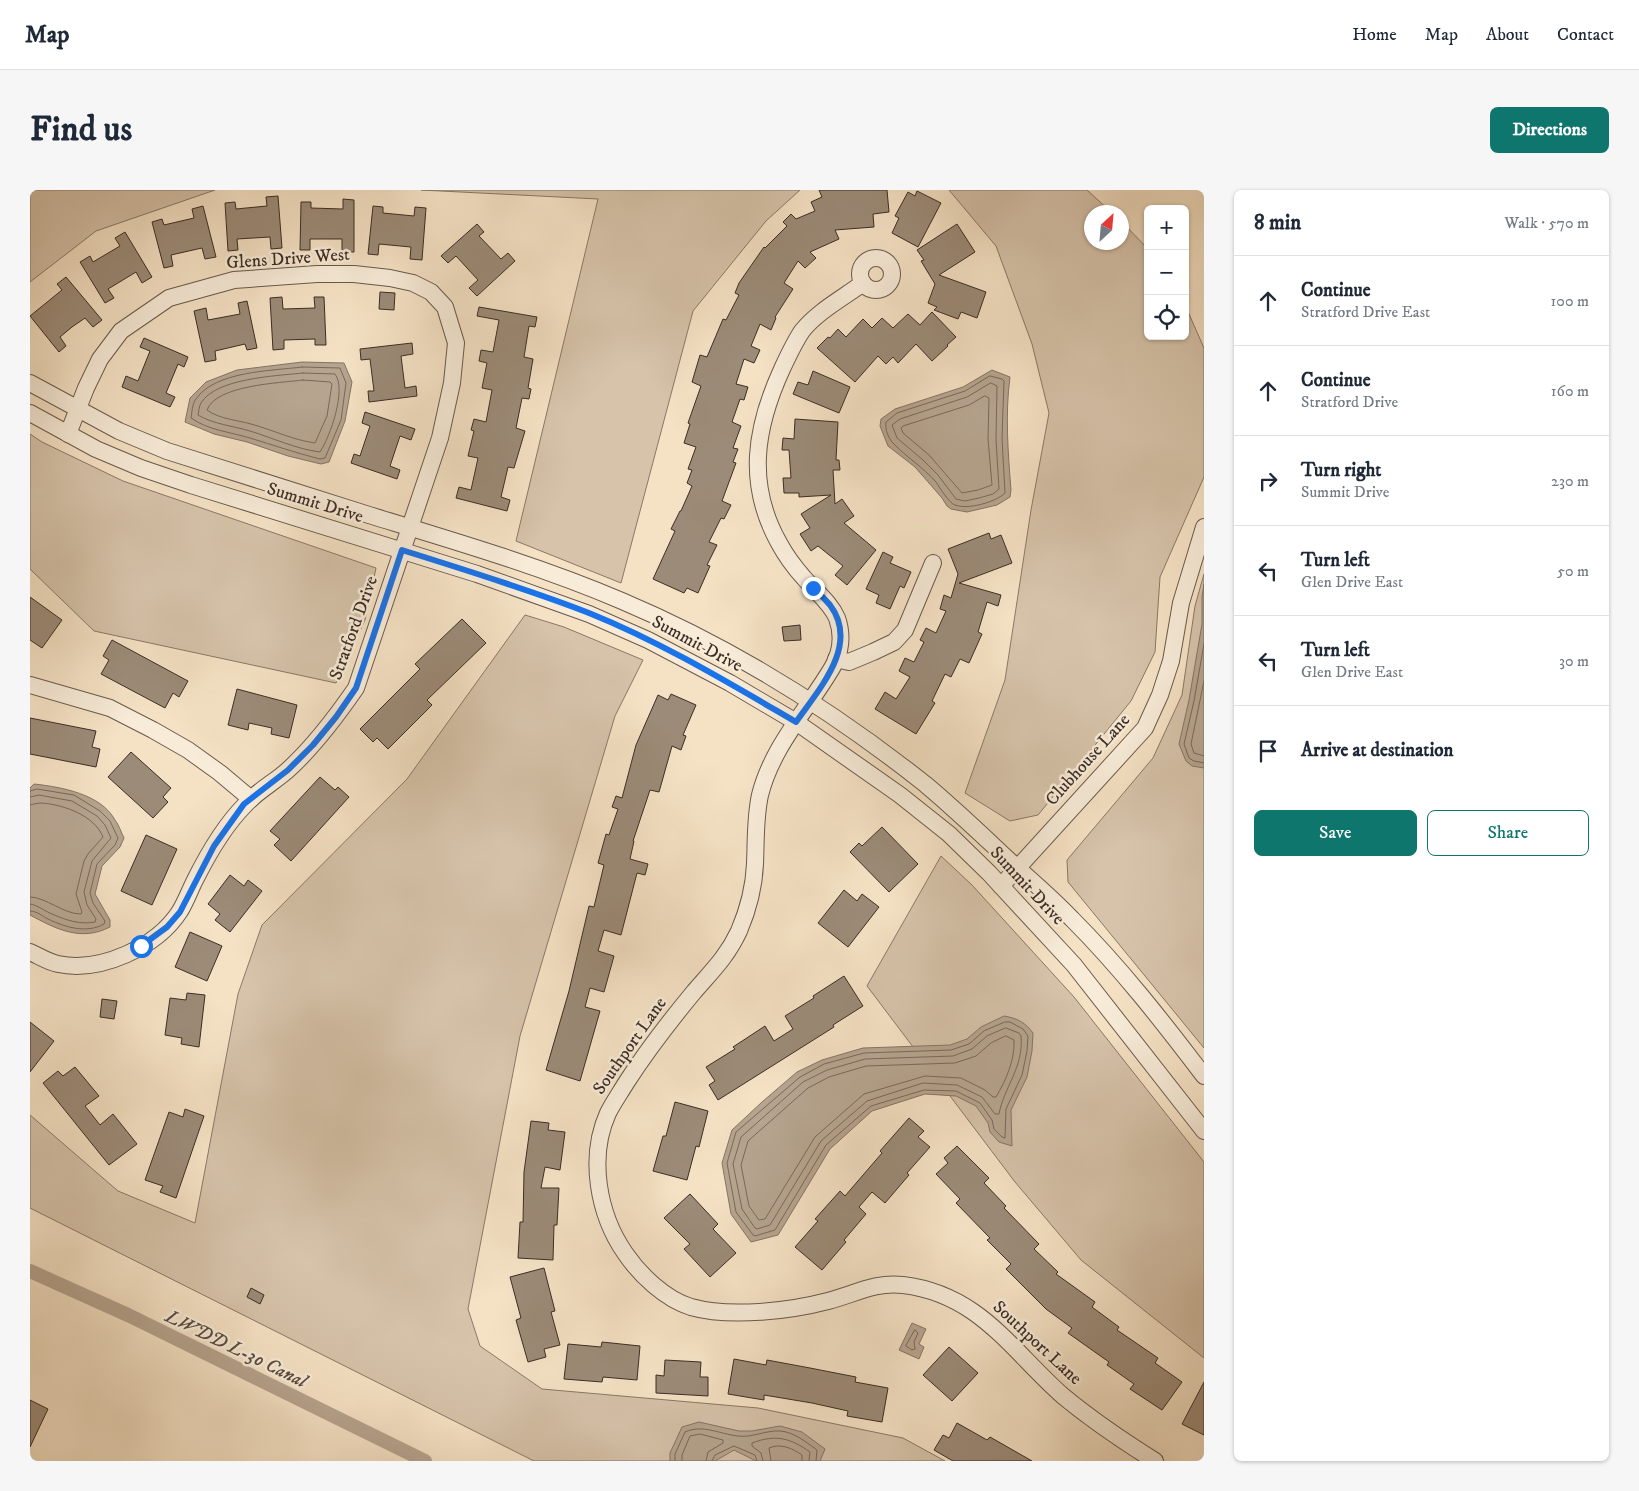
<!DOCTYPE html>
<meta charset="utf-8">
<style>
:root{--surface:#fff;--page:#f6f6f7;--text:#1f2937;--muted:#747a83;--line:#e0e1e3;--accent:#0f766e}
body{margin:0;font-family:"IM FELL DW Pica",serif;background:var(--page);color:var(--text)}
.controls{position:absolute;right:15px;top:15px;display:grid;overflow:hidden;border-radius:8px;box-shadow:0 1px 4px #0004}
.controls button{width:45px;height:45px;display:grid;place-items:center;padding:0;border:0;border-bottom:1px solid var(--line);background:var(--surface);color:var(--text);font:25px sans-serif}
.compass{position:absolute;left:1054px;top:15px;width:45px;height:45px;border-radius:50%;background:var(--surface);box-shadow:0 1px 4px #0004;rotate:26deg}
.stop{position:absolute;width:15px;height:15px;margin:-11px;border:4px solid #1a73e8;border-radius:50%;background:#fff}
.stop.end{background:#1a73e8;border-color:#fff;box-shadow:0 1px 5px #0008}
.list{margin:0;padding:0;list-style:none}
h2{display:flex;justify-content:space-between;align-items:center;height:65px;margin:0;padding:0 20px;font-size:21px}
h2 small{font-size:16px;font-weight:400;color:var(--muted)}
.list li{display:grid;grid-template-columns:32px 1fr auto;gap:15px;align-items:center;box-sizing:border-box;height:90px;padding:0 20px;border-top:1px solid var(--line)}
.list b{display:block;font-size:19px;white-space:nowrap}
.list p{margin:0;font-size:16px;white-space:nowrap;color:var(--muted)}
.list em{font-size:16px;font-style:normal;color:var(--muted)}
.actions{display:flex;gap:10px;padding:15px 20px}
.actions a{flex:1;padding:11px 0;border:1px solid var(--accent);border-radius:8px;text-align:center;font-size:18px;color:var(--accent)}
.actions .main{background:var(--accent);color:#fff}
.icon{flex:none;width:28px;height:28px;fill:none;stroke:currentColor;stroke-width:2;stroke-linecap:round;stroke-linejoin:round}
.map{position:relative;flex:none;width:1174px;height:1271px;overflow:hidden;border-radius:8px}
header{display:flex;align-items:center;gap:30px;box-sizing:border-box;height:70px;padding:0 25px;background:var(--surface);border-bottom:1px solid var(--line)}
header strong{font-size:24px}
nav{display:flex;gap:28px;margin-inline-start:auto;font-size:18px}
.intro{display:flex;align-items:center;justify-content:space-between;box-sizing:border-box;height:120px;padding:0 30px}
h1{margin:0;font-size:35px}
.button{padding:12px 22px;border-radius:8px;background:var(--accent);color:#fff;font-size:18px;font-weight:700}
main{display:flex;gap:30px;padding:0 30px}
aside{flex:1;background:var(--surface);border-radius:8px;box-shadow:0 1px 4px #0004}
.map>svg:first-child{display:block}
</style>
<header>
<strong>Map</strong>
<nav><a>Home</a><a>Map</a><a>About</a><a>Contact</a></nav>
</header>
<div class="intro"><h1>Find us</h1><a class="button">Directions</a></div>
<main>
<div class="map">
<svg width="1174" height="1271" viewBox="0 0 1174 1271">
<rect width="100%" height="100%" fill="#f5e2c5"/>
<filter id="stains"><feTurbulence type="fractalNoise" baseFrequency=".004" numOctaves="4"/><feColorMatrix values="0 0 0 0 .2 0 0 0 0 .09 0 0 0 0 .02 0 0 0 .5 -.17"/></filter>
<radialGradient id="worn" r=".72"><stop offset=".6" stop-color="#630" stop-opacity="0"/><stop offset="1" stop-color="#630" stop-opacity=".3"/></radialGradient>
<g fill="#d6c3aa" stroke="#897868">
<polygon points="0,0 185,0 66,41 0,92"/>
<polygon points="391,0 770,0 736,31 663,121 591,393 486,351 568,9"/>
<polygon points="919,0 1057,0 1081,22 1062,22 1062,52 1092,52 1092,32 1118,59 1118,146 1155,146 1155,115 1174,158 1174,287 1130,387 1125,462 1101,511 1008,625 980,631 935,603 975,490 1001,320 1019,223 1002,154 966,56"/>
<polygon points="0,244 12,252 93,291 346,378 335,430 306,493 64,441 0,379"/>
<polygon points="1174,384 1174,858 1038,692 1037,670 1123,568 1152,505 1165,416"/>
<polygon points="495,425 534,437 613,470 585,526 490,846 438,1119 450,1156 512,1199 728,1218 873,1248 915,1271 504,1271 0,1018 0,925 88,1001 165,1033 208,804 232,735 377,589"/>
<polygon points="911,666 942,695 1044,807 1174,972 1174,1168 1051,1070 985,992 837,796"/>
</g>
<g fill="#b6a48f" stroke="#857465">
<polygon points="272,172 314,173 322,192 315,231 299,272 291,274 258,266 217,252 184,244 155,232 160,208 176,192 207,180"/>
<path d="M962,180L980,187C975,224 978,262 981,300L980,307L967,315L937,322L921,319L917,316L912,308L885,277L858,256L850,236L851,229L865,219L933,197Z"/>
<polygon points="1174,394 1174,578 1162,576 1156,571 1149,554 1159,510 1172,434 1172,406"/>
<path d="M4,594C31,597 71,604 85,630C89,635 91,642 94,648L90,657L72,676L65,704L80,730V737C51,752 26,739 0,725V598Z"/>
<path d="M974,826C987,828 996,833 1003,843L1002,861L997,887L981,920L982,956L969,952L960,942L958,933L946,916L926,906L895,904L842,921L800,959L748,1045L721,1052L701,1024L692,973L702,940L732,912L767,882L792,870L833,858L920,855L937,849L951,837Z"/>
<polygon points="882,1133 896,1139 889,1154 894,1157 889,1169 869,1160"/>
<polygon points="669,1232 709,1241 722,1241 750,1236 772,1242 795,1259 790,1271 726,1271 704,1260 685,1271 640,1271 640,1263 652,1237"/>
</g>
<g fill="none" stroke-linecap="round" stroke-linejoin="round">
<g stroke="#79685a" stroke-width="1">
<path d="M272,177L310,178L316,193L311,230L295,268L290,269C266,263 243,255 220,248C200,242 178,240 161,228C162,223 162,214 166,209C185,181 241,181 272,177Z"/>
<path d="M273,183L305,184C317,199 300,247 290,262C266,259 243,248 220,241C203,236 183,234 168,225C169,221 169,216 171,213C186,188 246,186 273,183Z"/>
<path d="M960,186L972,189L974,191L972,248L975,303C966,312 938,320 925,315C919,313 910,298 906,292C893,277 876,267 863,253C858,248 855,239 856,232L867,223L935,201Z"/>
<path d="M273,190L300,192L302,194L297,226L285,253C263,250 243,240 221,234C207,230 189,229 177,220C186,195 250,193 273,190Z"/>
<polygon points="961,193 967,196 966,249 969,299 963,304 949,308 935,311 926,309 908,285 893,270 867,248 862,235 870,229 937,207"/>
<polygon points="955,206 959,208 958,249 962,295 948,300 932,303 899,265 873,243 871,238 873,236 939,215"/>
<polyline points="1174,454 1164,511 1154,554 1159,568 1164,571 1174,573"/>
<polyline points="1174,491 1161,554 1164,563 1174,566"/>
<path d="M0,601L7,599L44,605L70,621L80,631L88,648L85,655L67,674L60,703L63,713L75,731L74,734C56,744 35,737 18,729C12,726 7,721 0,721"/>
<path d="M0,607L9,605L42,611L67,626L75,635L81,648L62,671L54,702L57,715L66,729L65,732C50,735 36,730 22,724C14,721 8,715 0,714"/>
<path d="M0,615C4,614 8,613 12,613C34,615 64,625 73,647L58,664L54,671L46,704L52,722L51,724C33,724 16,707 0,707"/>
<polygon points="975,832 980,832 993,839 998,846 997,861 992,885 976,919 975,948 972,947 964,939 962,930 950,913 926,901 894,900 841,916 796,955 745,1040 725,1046 723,1045 706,1022 697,973 706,942 770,887 794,874 834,863 921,860 939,854 954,841"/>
<path d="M976,838L989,843L991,846C994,877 974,897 969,924H965L952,907L927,895L893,893L837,911L791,951L740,1035L727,1039L725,1038L712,1019L703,974L711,947L773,892L797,880L835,869L923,866L942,859L957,846Z"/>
<path d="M976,846L984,850C985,870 976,890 966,907H963L955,900L931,888L895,886L834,904L785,947L735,1029L729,1030L719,1016L711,975L718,951L778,898L799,887L836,876L925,873L946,866L961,853Z"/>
<polygon points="885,1140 888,1143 884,1152 885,1159 882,1160 876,1156"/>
<path d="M645,1271V1264L655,1242C673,1234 689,1244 708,1246C722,1248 736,1240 750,1241C764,1242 776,1252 787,1260L786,1271"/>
<polyline points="652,1271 652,1265 660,1246 670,1244 693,1250 693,1253 678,1262 676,1271"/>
<polyline points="682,1271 685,1265 704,1256 725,1265 727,1271"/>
<path d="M733,1271L731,1263L722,1256V1253C746,1244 760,1248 780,1262L779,1271"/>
<path d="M741,1271L739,1258C750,1253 762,1258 772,1265V1271"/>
</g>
<polyline stroke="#b6a48f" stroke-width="14" points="0,1081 98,1125 395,1271"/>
</g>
<g fill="#9c8b78" stroke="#3c2d25">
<polygon points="789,0 857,0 859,22 843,24 844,37 805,40 809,49 780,62 786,68 775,78 768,71 754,93 763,99 745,127 746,128 741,140 730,134 721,156 730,160 724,173 714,169 706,194 718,197 714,210 710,209 702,232 711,236 703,258 708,259 703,272 706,273 692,311 701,315 694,329 691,328 679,352 687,355 677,375 680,376 668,403 657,398 654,403 623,389 645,341 641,339 650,321 651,321 662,296 657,293 662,280 658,279 666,257 654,253 660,234 658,233 671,196 662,192 670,165 677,167 693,129 696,130 709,105 705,103 709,93 734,57 735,58 757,36 753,32 761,24 766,29 785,21 781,12 792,7"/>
<polygon points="887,1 911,13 888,57 862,43 869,28 865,26 878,2 885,6"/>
<polygon points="248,6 252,58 241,59 240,47 207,49 208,60 198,61 195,13 205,12 206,19 237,16 236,7"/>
<polygon points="313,9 324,10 324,62 312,62 312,49 280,49 280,60 270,60 271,12 281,12 281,18 313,19"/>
<polygon points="173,16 186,67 175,69 172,58 141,65 143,76 134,78 122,32 132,29 134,35 164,28 162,19"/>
<polygon points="343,16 353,17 353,23 384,26 385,17 396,18 392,70 380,69 381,57 349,54 348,65 338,64"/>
<polygon points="447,34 454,42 449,46 471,69 478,63 485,71 447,106 439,98 448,90 426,66 418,73 411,66"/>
<polygon points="927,34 945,62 909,85 956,102 947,128 931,122 928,129 904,120 907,117 898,113 905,94 891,71 894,70 887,60"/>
<polygon points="95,42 122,87 112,93 106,82 78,99 84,108 75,113 50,72 60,66 63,72 90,56 85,48"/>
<polygon points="36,87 72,130 63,137 55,128 42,137 30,147 36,156 29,162 0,126 32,100 27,94"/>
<polygon points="350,102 365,103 364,120 349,119"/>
<polygon points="252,107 253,119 285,118 284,107 294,107 296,155 285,155 285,149 254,150 254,159 243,160 240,108"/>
<polygon points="217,111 227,158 217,160 215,154 185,161 186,170 175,172 164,121 176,118 178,130 210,124 208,113"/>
<polygon points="449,117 507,127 505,137 499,136 494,167 503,169 498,198 501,199 499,209 492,208 486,238 495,241 484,278 478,277 471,307 480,310 477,321 426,308 429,297 441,300 448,268 438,266 444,241 441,240 444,229 456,232 462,200 452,198 457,173 449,171 451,160 463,162 469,130 447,126"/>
<polygon points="902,122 926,147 917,155 918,156 902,171 886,154 868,173 863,167 856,174 848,166 825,192 787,158 798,147 800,148 808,139 816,147 833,129 842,138 852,128 863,138 878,124 890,135"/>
<polygon points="114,148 158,167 154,177 148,174 136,203 145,207 140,217 92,197 96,186 108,191 120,161 110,157"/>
<polygon points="382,153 383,164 371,166 375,198 386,196 387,206 339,212 338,201 344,201 340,169 331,170 330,159"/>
<polygon points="783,181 820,197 809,223 763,204 768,192 778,195"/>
<polygon points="335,222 385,239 381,250 370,246 360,276 370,280 367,289 321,273 324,264 330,266 340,236 332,233"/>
<polygon points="765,229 808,232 806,270 809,270 810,280 803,280 805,314 812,309 824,326 814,333 846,360 817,395 805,385 813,376 788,356 781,361 770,344 780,338 771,324 801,305 769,307 769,303 754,303 753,288 761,288 759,260 752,260 753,248 764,249"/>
<polygon points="959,343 961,349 971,345 982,373 929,393 971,405 968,416 957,412 948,442 952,444 939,473 930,469 921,487 915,484 902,511 905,513 886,544 845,519 855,502 866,509 880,487 869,481 875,468 884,472 894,452 890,450 896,438 906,443 916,421 910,419 914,405 921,408 928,384 918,359"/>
<polygon points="853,362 863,367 860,373 881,382 874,398 870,396 860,419 846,413 849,405 836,399"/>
<polygon points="0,407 32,430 12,458 0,450"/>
<polygon points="432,429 456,453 397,510 402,515 358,559 347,548 343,552 330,539 390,479 385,474"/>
<polygon points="770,435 771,450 754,451 752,437"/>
<polygon points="82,450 158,491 149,507 143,503 135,518 71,484 79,470 73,466"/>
<polygon points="207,499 267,515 259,548 241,544 242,538 219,533 218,540 198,535"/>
<polygon points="641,504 666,515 653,545 656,546 651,560 642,556 629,602 620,600 603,651 604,651 600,669 618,674 615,685 607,683 591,745 574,740 568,761 584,766 574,802 560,798 555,817 570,821 550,891 516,880 539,801 559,716 564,717 574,675 568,673 576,644 579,645 588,619 582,617 586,606 592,608 606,555 628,505 638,510"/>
<polygon points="0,528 66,541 62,557 70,559 66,577 0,564"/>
<polygon points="101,562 141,598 133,607 138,612 123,628 78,587"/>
<polygon points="290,587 305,600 308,597 319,607 261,671 244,655 250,649 240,641"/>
<polygon points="852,637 888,674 859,702 820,662 829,653 832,656"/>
<polygon points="116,645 147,659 122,715 91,701"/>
<polygon points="200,685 214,696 218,690 232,701 200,742 185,730 190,724 178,714"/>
<polygon points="814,700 827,711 832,704 849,717 818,757 788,733"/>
<polygon points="160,742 192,756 177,791 145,777"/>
<polygon points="814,786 833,816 803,835 804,837 688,910 679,895 685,891 676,877 705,859 703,857 735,836 744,851 763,839 755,826 784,808 783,806"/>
<polygon points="157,803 175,805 169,857 151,854 152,848 135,845 140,808 156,810"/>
<polygon points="72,809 87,811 84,829 70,827"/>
<polygon points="0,832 24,851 0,882"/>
<polygon points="45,877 69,906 55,916 70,935 83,924 107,954 79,975 13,893 28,881 33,886"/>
<polygon points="645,912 678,921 669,957 666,956 657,990 623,981 633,946 636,946"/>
<polygon points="155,919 174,926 146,1008 130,1002 133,996 115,990 139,922 153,927"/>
<polygon points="879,928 894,941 888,947 900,957 877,983 879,985 855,1013 842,1002 829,1017 836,1024 814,1050 816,1052 792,1080 765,1057 788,1031 785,1029 810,1001 815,1006 852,963 850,961"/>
<polygon points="501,931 519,933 518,940 535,942 530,980 515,977 511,998 529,998 527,1035 524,1035 523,1070 488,1068 490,1032 493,1032 494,982"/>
<polygon points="927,956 959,988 954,993 976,1016 974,1018 1009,1054 1004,1059 1028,1082 1026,1084 1065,1112 1062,1117 1089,1137 1087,1140 1128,1168 1125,1173 1152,1192 1132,1220 1100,1199 1104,1194 1077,1175 1079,1172 1038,1143 1042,1138 1016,1119 976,1079 981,1074 957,1050 960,1048 926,1013 930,1009 906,984 918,973 914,968"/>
<polygon points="660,1004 688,1034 683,1039 706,1063 680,1087 654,1059 660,1054 634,1028"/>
<polygon points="514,1078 525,1121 521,1122 530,1155 514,1159 516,1167 498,1172 486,1130 491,1128 480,1087"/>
<polygon points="221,1098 234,1105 230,1114 217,1107"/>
<polygon points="572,1152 610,1156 607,1190 573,1187 572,1192 534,1189 538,1154 571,1157"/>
<polygon points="919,1157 948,1183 922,1211 893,1185"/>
<polygon points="704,1169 736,1175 737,1170 780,1178 826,1187 825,1192 858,1198 852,1232 817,1226 818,1221 782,1213 734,1205 734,1210 698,1204"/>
<polygon points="635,1170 671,1172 670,1187 678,1187 678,1206 626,1203 626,1185 634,1186"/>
<polygon points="1174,1192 1174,1245 1152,1234"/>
<polygon points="0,1210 18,1219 0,1257"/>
<polygon points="927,1233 957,1250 960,1247 1002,1271 923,1271 904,1260 913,1245 919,1248"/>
</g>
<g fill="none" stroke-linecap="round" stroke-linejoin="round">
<defs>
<g id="minor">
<circle cx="846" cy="84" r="16"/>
<path d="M833,93C813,108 788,121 772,141C764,153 758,166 752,179C725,238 716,294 749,353C756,366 765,378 774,388C786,402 800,412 807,428C813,445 811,463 802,478C777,520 742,557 730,605C725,628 726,651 725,674C724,697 718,720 709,741C697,767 681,782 663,803C639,832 616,862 596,893C590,903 583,913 578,923C558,967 568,1024 595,1063C610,1085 635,1109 661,1117C700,1128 760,1121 798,1111C826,1104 843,1092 873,1095C949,1104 981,1160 1033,1206C1062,1230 1093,1251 1125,1271"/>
<path d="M0,193L89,241L137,261C204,282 271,304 339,325C424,351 510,376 592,411C701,457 803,521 895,594C925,619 954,647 983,674C1003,692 1023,709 1042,729C1090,777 1133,832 1174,886"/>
<polyline points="0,223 66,259 111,278 161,295 447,384 559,424 618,450 700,493 766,532 870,605 919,644 959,683 1044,775 1174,941"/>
<polyline points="806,469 819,472 843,462 864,452 875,440 903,373"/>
<polyline points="0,495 80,518 123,540 158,560 190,583 221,609"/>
<polyline points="971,696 1115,538 1130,505 1141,471 1151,413 1174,337"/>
<path d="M0,762C9,766 18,772 28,774C70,783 127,757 150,721C156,711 160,700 165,690C178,664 194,636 215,615C227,601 245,592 259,579C285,555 306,527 326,498L410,248L422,193L426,153L415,117L401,102L383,93L360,88L324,84H287L204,90L139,108L91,141L70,169L56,198L38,244"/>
</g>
</defs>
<use href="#minor" stroke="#6a5a4d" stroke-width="18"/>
<use href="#minor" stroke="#f8ecd9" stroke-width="16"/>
</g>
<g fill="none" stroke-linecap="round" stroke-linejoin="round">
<path stroke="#1a73e8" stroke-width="6" d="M111,756L137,737L150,722L184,656L214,614L258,580L283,555L306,527L326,498L372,360C435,380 498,399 559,423C631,452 699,493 766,532C789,499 830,455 800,415C795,409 789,403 783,398"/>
</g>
<g text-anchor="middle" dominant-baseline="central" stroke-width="5" stroke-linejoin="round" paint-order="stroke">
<g font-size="18" fill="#3c2d25" stroke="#f8ecd9">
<text transform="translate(258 69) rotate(-4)">Glens Drive West</text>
<text transform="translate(285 313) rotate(17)">Summit Drive</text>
<text transform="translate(324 438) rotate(-70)">Stratford Drive</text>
<text transform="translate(667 454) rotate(28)">Summit Drive</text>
<text transform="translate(1058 570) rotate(-48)">Clubhouse Lane</text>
<text transform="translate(997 696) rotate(47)">Summit Drive</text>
<text transform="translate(600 856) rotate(-55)">Southport Lane</text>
<text transform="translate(1007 1153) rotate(43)">Southport Lane</text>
</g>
<g font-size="19" font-style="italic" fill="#5a4b40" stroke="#f8ecd9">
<text transform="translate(206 1159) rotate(26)">LWDD L-30 Canal</text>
</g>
</g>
<rect width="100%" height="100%" filter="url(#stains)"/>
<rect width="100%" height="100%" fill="url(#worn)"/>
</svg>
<div class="controls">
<button>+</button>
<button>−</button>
<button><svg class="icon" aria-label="locate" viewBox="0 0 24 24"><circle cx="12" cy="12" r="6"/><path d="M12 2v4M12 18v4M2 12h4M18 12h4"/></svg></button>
</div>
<svg class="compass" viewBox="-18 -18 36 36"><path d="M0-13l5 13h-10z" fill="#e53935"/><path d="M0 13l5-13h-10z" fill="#747a83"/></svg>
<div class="stop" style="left:111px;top:756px"></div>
<div class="stop end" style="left:783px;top:398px"></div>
</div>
<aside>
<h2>8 min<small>Walk · 570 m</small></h2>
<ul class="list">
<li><svg class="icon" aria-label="ahead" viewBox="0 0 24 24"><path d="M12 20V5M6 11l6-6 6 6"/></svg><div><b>Continue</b><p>Stratford Drive East</p></div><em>100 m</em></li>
<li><svg class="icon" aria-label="ahead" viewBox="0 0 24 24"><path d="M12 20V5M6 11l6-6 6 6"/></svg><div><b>Continue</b><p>Stratford Drive</p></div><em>160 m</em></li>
<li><svg class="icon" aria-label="right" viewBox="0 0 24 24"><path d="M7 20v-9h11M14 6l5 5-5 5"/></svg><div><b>Turn right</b><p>Summit Drive</p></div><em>230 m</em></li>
<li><svg class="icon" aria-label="left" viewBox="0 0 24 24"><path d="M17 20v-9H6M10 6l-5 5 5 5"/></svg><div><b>Turn left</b><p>Glen Drive East</p></div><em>50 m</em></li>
<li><svg class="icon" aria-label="left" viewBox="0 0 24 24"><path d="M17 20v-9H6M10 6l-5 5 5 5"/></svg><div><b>Turn left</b><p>Glen Drive East</p></div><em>30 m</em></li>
<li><svg class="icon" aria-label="arrive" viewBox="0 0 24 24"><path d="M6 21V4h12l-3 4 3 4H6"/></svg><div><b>Arrive at destination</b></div></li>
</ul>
<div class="actions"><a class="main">Save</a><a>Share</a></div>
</aside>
</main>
